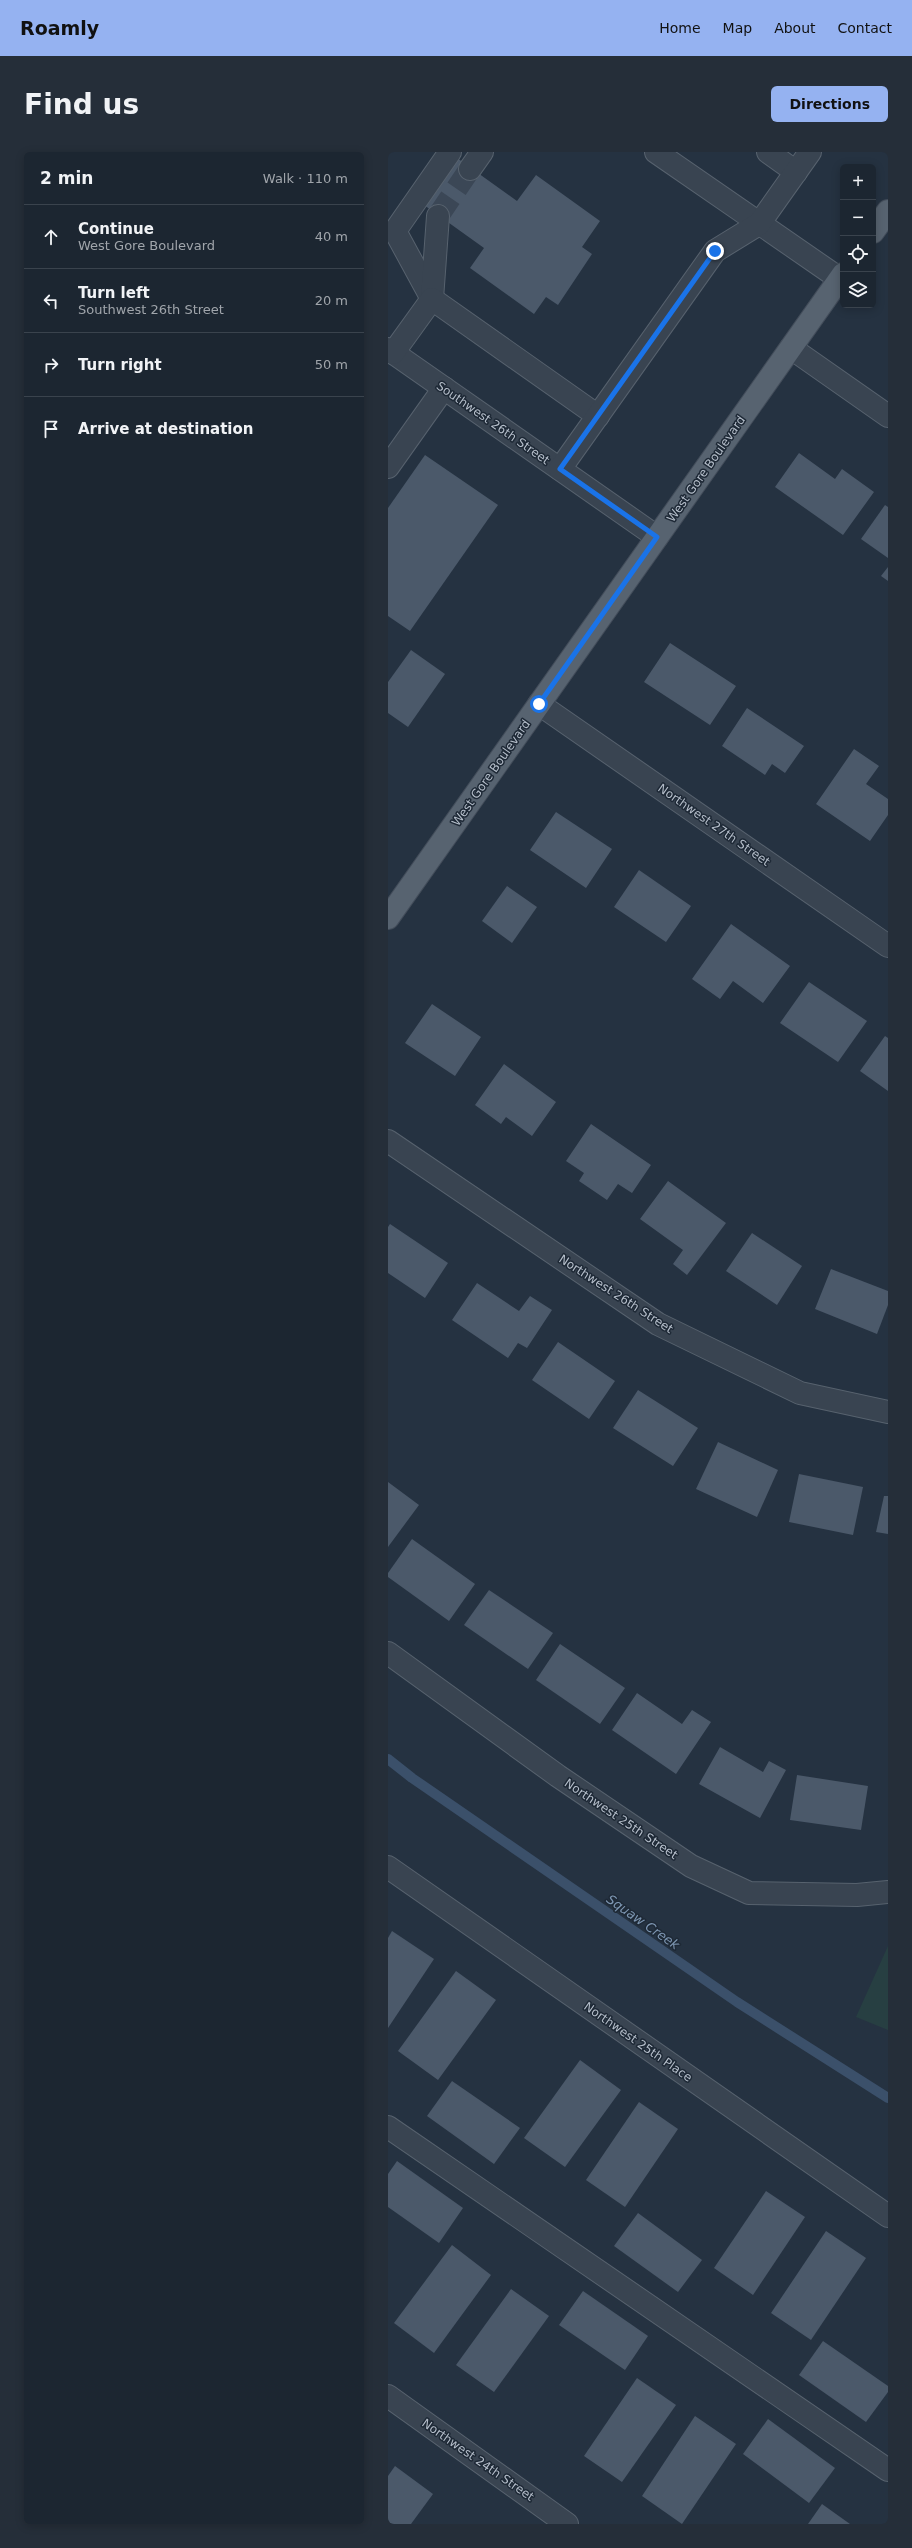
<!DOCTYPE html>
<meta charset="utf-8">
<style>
:root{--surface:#1c2631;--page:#252e39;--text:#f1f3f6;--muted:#a0a5ab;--line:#3a434d;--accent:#95b2f1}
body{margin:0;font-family:"DejaVu Sans",sans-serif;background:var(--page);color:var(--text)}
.controls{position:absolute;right:12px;top:12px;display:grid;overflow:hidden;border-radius:6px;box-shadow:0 2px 10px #0003}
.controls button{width:36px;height:36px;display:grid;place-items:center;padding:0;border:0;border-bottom:1px solid var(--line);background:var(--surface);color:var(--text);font:20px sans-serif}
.stop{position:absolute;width:12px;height:12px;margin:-9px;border:3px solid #1a73e8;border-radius:50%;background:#fff}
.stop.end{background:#1a73e8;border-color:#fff;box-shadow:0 1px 4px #0008}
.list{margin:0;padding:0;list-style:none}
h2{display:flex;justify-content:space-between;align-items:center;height:52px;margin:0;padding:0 16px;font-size:17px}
h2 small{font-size:13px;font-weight:400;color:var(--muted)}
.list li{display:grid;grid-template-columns:26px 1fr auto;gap:12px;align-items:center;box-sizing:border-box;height:64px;padding:0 16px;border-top:1px solid var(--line)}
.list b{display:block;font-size:15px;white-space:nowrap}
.list p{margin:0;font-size:13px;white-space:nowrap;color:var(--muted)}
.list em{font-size:13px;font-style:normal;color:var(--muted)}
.icon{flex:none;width:22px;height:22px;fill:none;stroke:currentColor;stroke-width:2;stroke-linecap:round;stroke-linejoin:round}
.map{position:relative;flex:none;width:500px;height:2372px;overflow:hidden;border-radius:6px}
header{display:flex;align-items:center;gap:24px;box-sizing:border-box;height:56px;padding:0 20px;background:var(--accent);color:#111}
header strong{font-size:19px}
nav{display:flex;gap:22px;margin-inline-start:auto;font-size:14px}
.intro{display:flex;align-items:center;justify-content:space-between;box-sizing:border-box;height:96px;padding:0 24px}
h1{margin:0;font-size:28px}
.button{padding:10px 18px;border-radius:6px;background:var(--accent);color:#111;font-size:14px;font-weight:700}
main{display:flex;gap:24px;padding:0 24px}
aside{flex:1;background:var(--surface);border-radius:6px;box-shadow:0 2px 10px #0003}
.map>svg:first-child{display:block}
</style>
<header>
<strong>Roamly</strong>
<nav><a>Home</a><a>Map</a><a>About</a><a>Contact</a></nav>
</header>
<div class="intro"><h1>Find us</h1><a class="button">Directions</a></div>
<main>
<aside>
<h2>2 min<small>Walk · 110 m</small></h2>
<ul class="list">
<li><svg class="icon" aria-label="ahead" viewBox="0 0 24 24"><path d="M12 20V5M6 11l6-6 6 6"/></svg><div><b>Continue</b><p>West Gore Boulevard</p></div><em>40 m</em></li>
<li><svg class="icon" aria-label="left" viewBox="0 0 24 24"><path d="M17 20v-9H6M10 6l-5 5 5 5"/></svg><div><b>Turn left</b><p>Southwest 26th Street</p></div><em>20 m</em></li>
<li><svg class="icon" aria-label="right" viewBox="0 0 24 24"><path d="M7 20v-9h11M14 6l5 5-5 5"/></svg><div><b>Turn right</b></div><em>50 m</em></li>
<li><svg class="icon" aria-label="arrive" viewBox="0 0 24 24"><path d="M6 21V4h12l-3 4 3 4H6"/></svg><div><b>Arrive at destination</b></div></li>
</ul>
</aside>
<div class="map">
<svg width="500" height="2372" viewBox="0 0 500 2372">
<rect width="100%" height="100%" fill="#253241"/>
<polygon fill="#273f42" points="500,1794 500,1878 468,1865"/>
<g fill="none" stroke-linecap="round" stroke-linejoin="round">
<polyline stroke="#3b506a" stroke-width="10" points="0,1607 24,1626 349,1850 500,1946"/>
</g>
<g fill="#4b596a">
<polygon points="69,6 129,49 148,23 212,69 194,95 204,102 170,153 158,145 146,162 82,116 96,96 36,53"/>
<polygon points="411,301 447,327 454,317 486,340 455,383 387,335"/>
<polygon points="37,303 110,353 22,479 0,464 0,356"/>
<polygon points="497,353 500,355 500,406 473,387"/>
<polygon points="500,415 500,429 493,424"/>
<polygon points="282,491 348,534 322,573 256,530"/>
<polygon points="23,498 57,522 20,575 0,561 0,530"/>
<polygon points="359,556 416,594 397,621 384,612 377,623 334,594"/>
<polygon points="466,597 491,614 478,632 500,647 500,663 482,689 428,652"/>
<polygon points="168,660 224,697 198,736 142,698"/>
<polygon points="251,718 303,754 278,790 226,755"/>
<polygon points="119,734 149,755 124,791 94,769"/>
<polygon points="343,772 402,814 375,851 345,829 332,847 304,827"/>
<polygon points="421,830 479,869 450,910 392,871"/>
<polygon points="44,852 93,885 67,924 17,891"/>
<polygon points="497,884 500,886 500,939 472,919"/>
<polygon points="116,912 168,950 144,984 118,965 113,972 87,953"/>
<polygon points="203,972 263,1013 244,1041 230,1032 219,1048 191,1029 196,1021 178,1009"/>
<polygon points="280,1029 338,1071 299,1123 285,1112 295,1098 252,1067"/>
<polygon points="2,1072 60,1111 37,1146 0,1121 0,1075"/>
<polygon points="364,1081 414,1114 389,1153 338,1119"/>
<polygon points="443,1117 500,1139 500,1153 489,1182 427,1157"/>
<polygon points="89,1131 131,1159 142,1144 164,1158 139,1196 130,1191 120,1206 64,1168"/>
<polygon points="170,1190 227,1229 201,1267 144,1228"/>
<polygon points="250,1238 310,1276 285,1314 225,1276"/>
<polygon points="330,1290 390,1318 369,1365 308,1337"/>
<polygon points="411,1322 475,1335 465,1383 401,1370"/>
<polygon points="0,1330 31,1353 0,1395"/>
<polygon points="496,1344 500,1344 500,1382 488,1380"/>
<polygon points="24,1387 87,1432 61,1469 0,1425 0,1421"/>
<polygon points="101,1438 165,1481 140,1517 76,1473"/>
<polygon points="172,1492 237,1536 212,1572 148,1528"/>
<polygon points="249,1541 294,1572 304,1558 323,1570 288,1622 224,1578"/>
<polygon points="332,1595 375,1620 381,1609 398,1618 372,1666 311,1632"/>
<polygon points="409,1623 480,1634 473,1678 402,1668"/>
<polygon points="4,1779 46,1807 0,1876 0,1786"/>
<polygon points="68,1819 108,1848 50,1928 10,1899"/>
<polygon points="192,1908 233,1938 177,2015 136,1986"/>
<polygon points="64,1929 132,1976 106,2012 39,1964"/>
<polygon points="251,1950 290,1977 237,2055 198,2028"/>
<polygon points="9,2009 75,2056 51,2091 0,2055 0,2022"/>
<polygon points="378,2039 417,2065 365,2143 326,2116"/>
<polygon points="250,2061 314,2108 290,2140 226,2094"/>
<polygon points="438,2079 478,2106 423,2188 383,2161"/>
<polygon points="64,2093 103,2123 46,2201 6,2171"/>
<polygon points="123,2137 161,2164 106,2240 68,2213"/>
<polygon points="195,2139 260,2184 237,2218 171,2173"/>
<polygon points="435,2189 500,2234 500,2240 478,2270 411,2223"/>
<polygon points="249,2226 288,2253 234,2330 196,2304"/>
<polygon points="307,2264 348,2292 294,2372 254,2344"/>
<polygon points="380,2267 447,2316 421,2351 355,2302"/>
<polygon points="7,2314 45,2342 23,2372 0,2372 0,2324"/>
<polygon points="434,2352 462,2372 420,2372"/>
</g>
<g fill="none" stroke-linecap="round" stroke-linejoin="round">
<polyline stroke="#3b4756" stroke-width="22" stroke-dasharray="22 11" stroke-linecap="butt" points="50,64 82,17"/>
<defs>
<g id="minor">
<polyline points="268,0 452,127"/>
<polyline points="380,0 408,20"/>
<polyline points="82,17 94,0"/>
<polyline points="44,147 7,79 62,0"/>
<polyline points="44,147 50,64"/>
<polyline points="403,196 500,264"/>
<polyline points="0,197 269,385"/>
<polyline points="5,201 44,147 210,264"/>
<polyline points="0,315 56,236"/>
<polyline points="172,317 327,99 371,72 422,0"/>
<polyline points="151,552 500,794"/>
<polyline points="0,989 270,1172 412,1241 500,1260"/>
<polyline points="0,1501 170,1624 303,1714 361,1741 469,1743 500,1740"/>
<polyline points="0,1715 500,2064"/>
<polyline points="0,1975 500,2318"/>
<polyline points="0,2244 179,2372"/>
</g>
<g id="major">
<polyline points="485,80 500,59"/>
<polyline points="0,766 455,122"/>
</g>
</defs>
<use href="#minor" stroke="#57626e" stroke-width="24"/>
<use href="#major" stroke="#434d5a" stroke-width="24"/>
<use href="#minor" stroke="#394451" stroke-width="22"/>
<use href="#major" stroke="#576370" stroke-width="22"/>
</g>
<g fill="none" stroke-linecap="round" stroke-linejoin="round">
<polyline stroke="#1a73e8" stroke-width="5" points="151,552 269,385 172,317 327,99"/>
</g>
<g text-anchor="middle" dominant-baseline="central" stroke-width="3" stroke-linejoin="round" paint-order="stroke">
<g font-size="12" fill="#b6bfcb" stroke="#1e2936">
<text transform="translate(105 271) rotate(35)">Southwest 26th Street</text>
<text transform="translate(318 317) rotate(-55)">West Gore Boulevard</text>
<text transform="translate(103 621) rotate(-55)">West Gore Boulevard</text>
<text transform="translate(326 673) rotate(35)">Northwest 27th Street</text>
<text transform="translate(228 1142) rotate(33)">Northwest 26th Street</text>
<text transform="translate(233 1667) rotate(34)">Northwest 25th Street</text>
<text transform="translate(250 1890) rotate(35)">Northwest 25th Place</text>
<text transform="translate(90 2308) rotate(35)">Northwest 24th Street</text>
</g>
<g font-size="13" font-style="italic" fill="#7d96b2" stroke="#1e2936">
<text transform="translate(255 1770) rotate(35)">Squaw Creek</text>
</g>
</g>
</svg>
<div class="controls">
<button>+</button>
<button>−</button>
<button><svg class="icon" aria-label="locate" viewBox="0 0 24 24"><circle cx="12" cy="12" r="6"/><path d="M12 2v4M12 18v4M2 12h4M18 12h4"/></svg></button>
<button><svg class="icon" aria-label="layers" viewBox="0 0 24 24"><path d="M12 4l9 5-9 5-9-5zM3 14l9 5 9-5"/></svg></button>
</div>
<div class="stop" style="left:151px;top:552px"></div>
<div class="stop end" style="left:327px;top:99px"></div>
</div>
</main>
